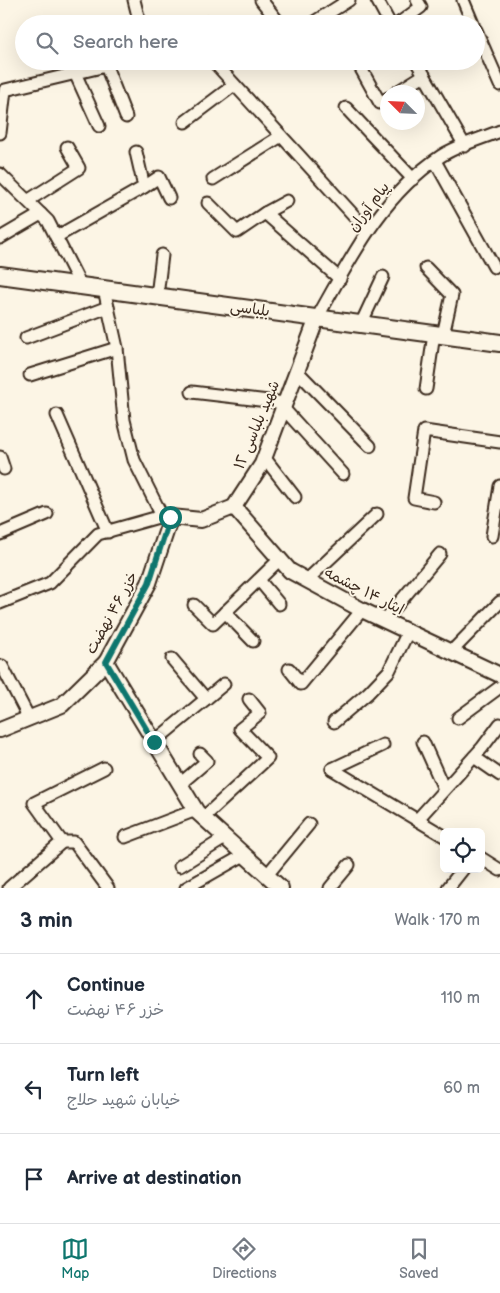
<!DOCTYPE html>
<meta charset="utf-8">
<style>
:root{--surface:#fff;--page:#f6f6f7;--text:#1f2937;--muted:#747a83;--line:#e0e1e3;--accent:#0f766e}
body{margin:0;font-family:"Balsamiq Sans","Playpen Sans Arabic",sans-serif;background:var(--page);color:var(--text)}
.controls{position:absolute;right:15px;bottom:15px;display:grid;overflow:hidden;border-radius:8px;box-shadow:0 5px 20px #0002}
.controls button{width:45px;height:45px;display:grid;place-items:center;padding:0;border:0;border-bottom:1px solid var(--line);background:var(--surface);color:var(--text);font:25px sans-serif}
.compass{position:absolute;left:380px;top:85px;width:45px;height:45px;border-radius:50%;background:var(--surface);box-shadow:0 5px 20px #0002;rotate:294deg}
.stop{position:absolute;width:15px;height:15px;margin:-11px;border:4px solid #0f766e;border-radius:50%;background:#fff}
.stop.end{background:#0f766e;border-color:#fff;box-shadow:0 1px 5px #0008}
.list{margin:0;padding:0;list-style:none}
h2{display:flex;justify-content:space-between;align-items:center;height:65px;margin:0;padding:0 20px;font-size:21px}
h2 small{font-size:16px;font-weight:400;color:var(--muted)}
.list li{display:grid;grid-template-columns:32px 1fr auto;gap:15px;align-items:center;box-sizing:border-box;height:90px;padding:0 20px;border-top:1px solid var(--line)}
.list b{display:block;font-size:19px;white-space:nowrap}
.list p{margin:0;font-size:16px;white-space:nowrap;color:var(--muted)}
.list em{font-size:16px;font-style:normal;color:var(--muted)}
.icon{flex:none;width:28px;height:28px;fill:none;stroke:currentColor;stroke-width:2;stroke-linecap:round;stroke-linejoin:round}
.map{position:relative;flex:none;width:500px;height:888px;overflow:hidden}
.search{position:absolute;background:var(--surface);box-shadow:0 5px 20px #0002;left:15px;right:15px;top:15px;height:55px;display:flex;align-items:center;gap:12px;box-sizing:border-box;padding:0 18px;border-radius:28px;color:var(--muted);font-size:19px}
.sheet{height:335px;background:var(--surface)}
nav{display:flex;justify-content:space-around;align-items:center;box-sizing:border-box;height:70px;border-top:1px solid var(--line);background:var(--surface);font-size:14px;color:var(--muted)}
nav a{display:grid;justify-items:center;gap:2px}
nav .on{color:var(--accent)}
.map>svg:first-child{display:block}
</style>
<div class="map">
<svg width="500" height="888" viewBox="0 0 500 888">
<rect width="100%" height="100%" fill="#fcf5e5"/>
<filter id="ink" filterUnits="userSpaceOnUse"><feTurbulence type="fractalNoise" baseFrequency=".02" numOctaves="2"/><feDisplacementMap in="SourceGraphic" scale="10" xChannelSelector="R" yChannelSelector="G"/><feConvolveMatrix kernelMatrix="1 2 1 2 8 2 1 2 1" color-interpolation-filters="sRGB"/></filter>
<g filter="url(#ink)">
<g fill="none" stroke-linecap="round" stroke-linejoin="round">
<defs>
<g id="minor">
<polyline points="134,0 140,24"/>
<polyline points="261,0 280,24"/>
<polyline points="377,0 390,24"/>
<polyline points="463,0 473,24"/>
<polyline points="206,24 209,22"/>
<polyline points="311,24 349,0"/>
<polyline points="398,24 421,7 417,0"/>
<polyline points="476,30 500,85"/>
<polyline points="213,61 368,231"/>
<polyline points="416,61 465,146"/>
<polyline points="359,65 380,103 388,98"/>
<polyline points="106,66 126,117"/>
<polyline points="75,73 99,126"/>
<polyline points="397,92 424,75"/>
<polyline points="346,108 413,179"/>
<polyline points="185,122 234,85"/>
<polyline points="0,133 5,90 106,66 105,61"/>
<polyline points="435,161 494,267"/>
<polyline points="0,174 48,221 81,286"/>
<polyline points="213,179 281,136"/>
<polyline points="144,187 159,177 169,198"/>
<polyline points="29,200 79,168 67,147"/>
<polyline points="208,203 237,232 265,213 340,279"/>
<polyline points="265,213 287,201"/>
<polyline points="56,237 144,187 136,152"/>
<polyline points="0,238 41,214"/>
<polyline points="426,268 452,295 443,335"/>
<polyline points="104,289 117,348 124,420 134,460 162,516"/>
<polyline points="157,296 162,255"/>
<path d="M317,318C351,258 381,196 441,156C458,145 481,139 500,131"/>
<polyline points="361,324 383,277"/>
<polyline points="26,338 108,307"/>
<polyline points="297,371 370,446"/>
<polyline points="30,375 117,348"/>
<polyline points="426,389 434,334"/>
<polyline points="192,392 285,403"/>
<polyline points="283,408 343,474"/>
<polyline points="57,415 108,532"/>
<polyline points="0,457 4,469"/>
<polyline points="264,457 295,497"/>
<polyline points="434,502 414,498 424,431 500,442"/>
<polyline points="0,534 47,514"/>
<polyline points="492,536 500,486"/>
<polyline points="259,580 279,604"/>
<polyline points="307,580 377,514"/>
<polyline points="0,603 50,583 98,534 162,516 169,517"/>
<polyline points="194,605 213,624 280,559"/>
<polyline points="225,612 253,641"/>
<polyline points="384,621 440,554"/>
<polyline points="451,652 500,602"/>
<polyline points="172,659 206,699"/>
<polyline points="2,666 29,718"/>
<polyline points="289,669 301,684 362,610"/>
<polyline points="458,718 500,687"/>
<polyline points="334,722 368,693 389,671 408,632"/>
<polyline points="154,742 224,684"/>
<polyline points="423,742 444,789"/>
<polyline points="474,757 500,775"/>
<polyline points="332,769 444,836"/>
<polyline points="332,769 383,745"/>
<polyline points="180,784 207,761 200,754"/>
<polyline points="203,818 268,758 240,729 260,713 249,699"/>
<polyline points="417,820 482,748 500,724"/>
<polyline points="125,837 196,810"/>
<polyline points="62,842 74,842 108,888"/>
<polyline points="481,858 500,870"/>
<polyline points="180,866 225,838"/>
<polyline points="267,875 309,824"/>
<polyline points="9,888 62,842 34,803 104,768"/>
<polyline points="186,888 244,855"/>
<polyline points="330,888 349,865"/>
<polyline points="448,888 463,869"/>
</g>
<g id="tertiary">
<polyline points="234,507 290,571 362,610 500,675"/>
<polyline points="106,662 197,812 281,888"/>
<polyline points="0,730 62,705 106,662 149,583 171,517 201,520 234,507 262,464 317,318"/>
</g>
<polyline id="secondary" points="0,275 500,343"/>
</defs>
<use href="#minor" stroke="#3b2a1e" stroke-width="15"/>
<use href="#tertiary" stroke="#3b2a1e" stroke-width="18"/>
<use href="#secondary" stroke="#3b2a1e" stroke-width="20"/>
<use href="#minor" stroke="#fcf5e5" stroke-width="11"/>
<use href="#tertiary" stroke="#fcf5e5" stroke-width="14"/>
<use href="#secondary" stroke="#fcf5e5" stroke-width="16"/>
</g>
</g>
<g fill="none" stroke-linecap="round" stroke-linejoin="round" filter="url(#ink)">
<polyline stroke="#0f766e" stroke-width="6" points="154,742 106,662 149,583 170,517"/>
</g>
<g text-anchor="middle" dominant-baseline="central" stroke-width="4" stroke-linejoin="round" paint-order="stroke">
<g font-size="15" fill="#3b2a1e" stroke="#fcf5e5">
<text transform="translate(369 207) rotate(-53)">پیام آوران</text>
<text transform="translate(250 309) rotate(8)">بلباسی</text>
<text transform="translate(257 425) rotate(-67)">شهید بلباسی ١٢</text>
<text transform="translate(364 591) rotate(27)">ایثار ۱۴ چشمه</text>
<text transform="translate(112 613) rotate(-61)">خزر ۴۶ نهضت</text>
</g>
</g>
</svg>
<div class="controls">
<button><svg class="icon" aria-label="locate" viewBox="0 0 24 24"><circle cx="12" cy="12" r="6"/><path d="M12 2v4M12 18v4M2 12h4M18 12h4"/></svg></button>
</div>
<svg class="compass" viewBox="-18 -18 36 36"><path d="M0-13l5 13h-10z" fill="#e53935"/><path d="M0 13l5-13h-10z" fill="#747a83"/></svg>
<div class="stop" style="left:170px;top:517px"></div>
<div class="stop end" style="left:154px;top:742px"></div>
<div class="search"><svg class="icon" aria-label="search" viewBox="0 0 24 24"><circle cx="10" cy="10" r="6"/><path d="M15 15l6 6"/></svg>Search here</div>
</div>
<section class="sheet">
<h2>3 min<small>Walk · 170 m</small></h2>
<ul class="list">
<li><svg class="icon" aria-label="ahead" viewBox="0 0 24 24"><path d="M12 20V5M6 11l6-6 6 6"/></svg><div><b>Continue</b><p>خزر ۴۶ نهضت</p></div><em>110 m</em></li>
<li><svg class="icon" aria-label="left" viewBox="0 0 24 24"><path d="M17 20v-9H6M10 6l-5 5 5 5"/></svg><div><b>Turn left</b><p>خیابان شهید حلاج</p></div><em>60 m</em></li>
<li><svg class="icon" aria-label="arrive" viewBox="0 0 24 24"><path d="M6 21V4h12l-3 4 3 4H6"/></svg><div><b>Arrive at destination</b></div></li>
</ul>
</section>
<nav>
<a class="on"><svg class="icon" aria-label="map" viewBox="0 0 24 24"><path d="M3 6l6-2 6 2 6-2v14l-6 2-6-2-6 2zM9 4v14M15 6v14"/></svg>Map</a>
<a><svg class="icon" aria-label="directions" viewBox="0 0 24 24"><path d="M12 3l9 9-9 9-9-9zM9 14v-3h6M13 9l2 2-2 2"/></svg>Directions</a>
<a><svg class="icon" aria-label="saved" viewBox="0 0 24 24"><path d="M7 4h10v16l-5-4-5 4z"/></svg>Saved</a>
</nav>
